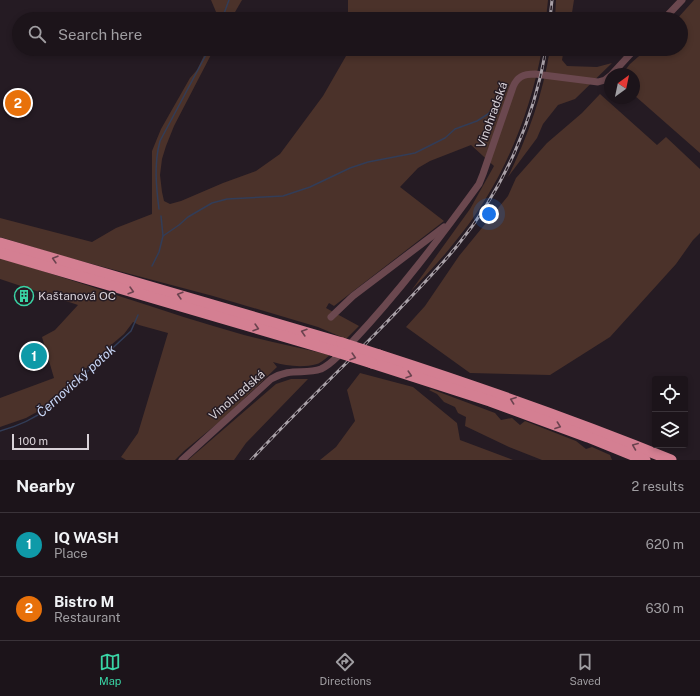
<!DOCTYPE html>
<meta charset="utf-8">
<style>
:root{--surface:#1c141a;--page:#251d23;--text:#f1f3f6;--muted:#a09ea2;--line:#3a3339;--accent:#3ad4a5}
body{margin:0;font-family:"Public Sans",sans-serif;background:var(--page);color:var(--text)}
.controls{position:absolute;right:12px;bottom:12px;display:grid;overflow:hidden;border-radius:4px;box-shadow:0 2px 6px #0003}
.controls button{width:36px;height:36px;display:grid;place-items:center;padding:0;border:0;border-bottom:1px solid var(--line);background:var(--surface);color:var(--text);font:20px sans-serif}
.compass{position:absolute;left:604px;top:68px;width:36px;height:36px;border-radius:50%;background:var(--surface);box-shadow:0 2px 6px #0003;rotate:33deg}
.scale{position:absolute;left:12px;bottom:10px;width:77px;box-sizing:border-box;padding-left:4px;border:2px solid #d9d2d8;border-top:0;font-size:11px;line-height:14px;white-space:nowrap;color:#d9d2d8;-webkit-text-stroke:3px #251b23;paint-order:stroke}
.you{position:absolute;left:489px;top:214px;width:14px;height:14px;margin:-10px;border:3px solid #fff;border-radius:50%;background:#1a73e8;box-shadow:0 0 0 6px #1a73e833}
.badge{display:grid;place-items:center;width:26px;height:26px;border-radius:50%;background:var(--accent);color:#fff;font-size:13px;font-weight:700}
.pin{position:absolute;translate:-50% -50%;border:2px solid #fff;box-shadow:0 1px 4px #0006}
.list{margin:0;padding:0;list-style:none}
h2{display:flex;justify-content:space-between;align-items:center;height:52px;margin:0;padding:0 16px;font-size:17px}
h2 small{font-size:13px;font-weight:400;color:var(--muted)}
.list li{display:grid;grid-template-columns:26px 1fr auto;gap:12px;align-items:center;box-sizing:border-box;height:64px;padding:0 16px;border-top:1px solid var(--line)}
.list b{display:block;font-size:15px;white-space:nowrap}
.list p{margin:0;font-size:13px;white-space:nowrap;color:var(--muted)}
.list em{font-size:13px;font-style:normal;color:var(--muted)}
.icon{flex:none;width:22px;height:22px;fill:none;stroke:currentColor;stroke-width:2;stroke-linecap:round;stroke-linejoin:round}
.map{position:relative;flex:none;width:700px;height:460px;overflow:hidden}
.search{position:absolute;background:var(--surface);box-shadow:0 2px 6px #0003;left:12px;right:12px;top:12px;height:44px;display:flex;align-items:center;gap:10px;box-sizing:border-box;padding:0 14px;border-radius:22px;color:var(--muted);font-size:15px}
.sheet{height:180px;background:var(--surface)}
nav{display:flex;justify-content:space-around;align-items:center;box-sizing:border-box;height:56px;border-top:1px solid var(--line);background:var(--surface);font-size:11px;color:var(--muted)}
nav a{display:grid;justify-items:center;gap:2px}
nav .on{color:var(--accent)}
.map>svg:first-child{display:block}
</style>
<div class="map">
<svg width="700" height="460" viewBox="0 0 700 460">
<rect width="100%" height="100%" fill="#251b23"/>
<g fill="#4b322a">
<polygon points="211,0 242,0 231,19 219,19"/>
<polygon points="348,0 548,0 546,19 348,19"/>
<polygon points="556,0 574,0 571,19 555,19"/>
<polygon points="694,0 700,0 700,153 634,95 634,74 622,74 630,64 647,49 681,49 681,19 677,19"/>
<path d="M207,49H214L174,126L166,146L162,159L160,175L162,192L164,201L170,204L181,201L223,183L256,171L280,154L323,96L346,56L347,49H542C529,120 500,188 454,243C441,260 426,275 411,291L470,209L494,166L471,145L430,161L418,168L400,187L444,221L334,306L329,303L326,308L359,326L346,339L318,327L213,296L62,256L0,237V218L92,242L116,228L152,214V151L161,129L190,78L197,70Z"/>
<path d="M550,49H564L562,60L567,66L597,67L612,63L575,99L558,105L543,124L537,138L508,177C528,136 543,94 550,49Z"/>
<polygon points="600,94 657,145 666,137 700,169 700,233 693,240 676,264 610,337 550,375 470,373 406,327 425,306 459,256 508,196 516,178 547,143 582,113"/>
<path d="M0,258C82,282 162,312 244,335C272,342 301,348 330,355C326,358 321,363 317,364C303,368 286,366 273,362L277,367L224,418L184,451L175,460H126L121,457L138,433L168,333L139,325L133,322L124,334L111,345L44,408L26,418L0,427V398L54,378L42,337L55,330L78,305L0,279Z"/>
<polygon points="360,373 413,387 457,423 460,440 513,460 320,460 336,447 355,421 347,390"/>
<polygon points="291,379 308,379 246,443 234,460 188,460 276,384"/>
<polygon points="431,389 495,413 501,420 512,418 520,425 525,421 576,441 586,449 592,447 610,455 612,460 542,460 509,447 465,426 466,417 458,413 455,407 444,402 437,394 429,390"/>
</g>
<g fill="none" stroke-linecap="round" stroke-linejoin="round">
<g stroke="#323d58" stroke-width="1.5">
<polyline points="222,19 229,0"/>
<path d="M159,209C156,186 154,163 160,141L209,49"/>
<polyline points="163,236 179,225 188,217 212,203 227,199 283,196 310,187 350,168 368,162 415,153 445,138 455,129 477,121 488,114 498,102"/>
<polyline points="152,266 159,252 163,236 161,216"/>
<path d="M0,431C18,426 34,419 48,408L131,331L138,315"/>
</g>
<g stroke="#6b484f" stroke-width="7">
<polyline points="664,19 682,0"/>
<polyline points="612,74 635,49"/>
<polyline points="331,317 353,296 444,227"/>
<path d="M353,341C399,292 439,239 479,184L483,174L513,87C517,77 523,74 535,74L598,82L605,80L610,76"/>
<path d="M182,460L271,379C291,367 304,375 321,369C327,366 332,362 337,357"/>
</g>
<g stroke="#d47f92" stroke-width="11">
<polyline points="0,243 342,343"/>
<polyline points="0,253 334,351"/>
<path d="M379,355C478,387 575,421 671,460"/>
<polyline points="372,363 490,401 588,437 645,460"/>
</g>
<defs>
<g id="rail">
<polyline points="550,19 552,0"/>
<path d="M251,460C294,414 339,371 383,326C408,300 434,274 457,246C503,190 534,120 546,49"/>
</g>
</defs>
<use href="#rail" stroke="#a9a1a8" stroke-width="3"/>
<use href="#rail" stroke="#251b23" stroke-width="1.5" stroke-dasharray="4.5" stroke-linecap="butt"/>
<g stroke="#d47f92" stroke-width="11">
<polyline points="342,343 379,355"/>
<polyline points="334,351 372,363"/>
</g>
</g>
<defs><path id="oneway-chevron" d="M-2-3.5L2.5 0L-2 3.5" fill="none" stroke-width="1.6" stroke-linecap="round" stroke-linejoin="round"/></defs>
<g stroke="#6b434f">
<use href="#oneway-chevron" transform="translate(55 259) rotate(-164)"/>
<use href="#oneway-chevron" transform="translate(131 291) rotate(16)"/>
<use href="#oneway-chevron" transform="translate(180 295) rotate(-164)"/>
<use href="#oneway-chevron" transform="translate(256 328) rotate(17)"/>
<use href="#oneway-chevron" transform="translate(304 332) rotate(-163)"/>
<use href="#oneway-chevron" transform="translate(353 357) rotate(17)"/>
<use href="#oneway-chevron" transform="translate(409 375) rotate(18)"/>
<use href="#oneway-chevron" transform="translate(513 400) rotate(-160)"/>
<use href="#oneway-chevron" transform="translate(558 426) rotate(20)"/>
<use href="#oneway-chevron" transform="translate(635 446) rotate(-158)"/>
</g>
<defs>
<symbol id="building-ring" viewBox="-11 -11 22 22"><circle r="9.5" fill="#251b23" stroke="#3ad4a5" stroke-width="1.5"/><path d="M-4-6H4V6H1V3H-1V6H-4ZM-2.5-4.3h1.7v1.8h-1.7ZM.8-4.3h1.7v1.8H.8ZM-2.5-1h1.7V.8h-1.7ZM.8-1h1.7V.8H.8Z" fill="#3ad4a5"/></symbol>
</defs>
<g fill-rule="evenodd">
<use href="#building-ring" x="13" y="285" width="22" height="22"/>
</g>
<g text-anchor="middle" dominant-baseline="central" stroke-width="3" stroke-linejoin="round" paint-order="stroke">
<g font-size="12" fill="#d9d2d8" stroke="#251b23">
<text transform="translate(492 115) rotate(-70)">Vinohradská</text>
<text transform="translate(237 395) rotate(-41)">Vinohradská</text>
</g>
<g font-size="12" fill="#d9d2d8" stroke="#251b23" text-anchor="start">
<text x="38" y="296">Kaštanová OC</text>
</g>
<g font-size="13" font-style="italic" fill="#c9d7f7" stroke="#251b23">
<text transform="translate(76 381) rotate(-42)">Černovický potok</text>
</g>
</g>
</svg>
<div class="controls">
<button><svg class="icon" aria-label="locate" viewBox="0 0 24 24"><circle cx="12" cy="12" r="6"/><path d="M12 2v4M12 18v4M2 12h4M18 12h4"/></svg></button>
<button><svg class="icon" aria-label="layers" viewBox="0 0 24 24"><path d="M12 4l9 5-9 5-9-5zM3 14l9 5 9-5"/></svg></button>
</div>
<svg class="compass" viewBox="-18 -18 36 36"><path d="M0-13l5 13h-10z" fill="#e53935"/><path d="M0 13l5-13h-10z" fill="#a09ea2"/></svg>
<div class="scale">100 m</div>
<div class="you"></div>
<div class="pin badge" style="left:34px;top:356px;background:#0f9aa8">1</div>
<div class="pin badge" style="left:18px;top:103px;background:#e8710a">2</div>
<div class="search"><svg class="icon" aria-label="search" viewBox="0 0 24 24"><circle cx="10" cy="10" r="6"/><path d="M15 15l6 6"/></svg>Search here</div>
</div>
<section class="sheet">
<h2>Nearby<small>2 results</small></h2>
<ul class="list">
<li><span class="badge" style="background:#0f9aa8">1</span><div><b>IQ WASH</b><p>Place</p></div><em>620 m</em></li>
<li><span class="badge" style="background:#e8710a">2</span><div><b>Bistro M</b><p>Restaurant</p></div><em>630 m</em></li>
</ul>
</section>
<nav>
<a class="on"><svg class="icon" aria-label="map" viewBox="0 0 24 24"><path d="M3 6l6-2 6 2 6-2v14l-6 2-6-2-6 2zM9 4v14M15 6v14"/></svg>Map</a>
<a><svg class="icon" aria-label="directions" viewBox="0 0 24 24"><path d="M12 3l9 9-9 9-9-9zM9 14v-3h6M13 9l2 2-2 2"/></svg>Directions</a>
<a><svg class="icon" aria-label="saved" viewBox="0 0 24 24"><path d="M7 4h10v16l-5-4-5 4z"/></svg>Saved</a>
</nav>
